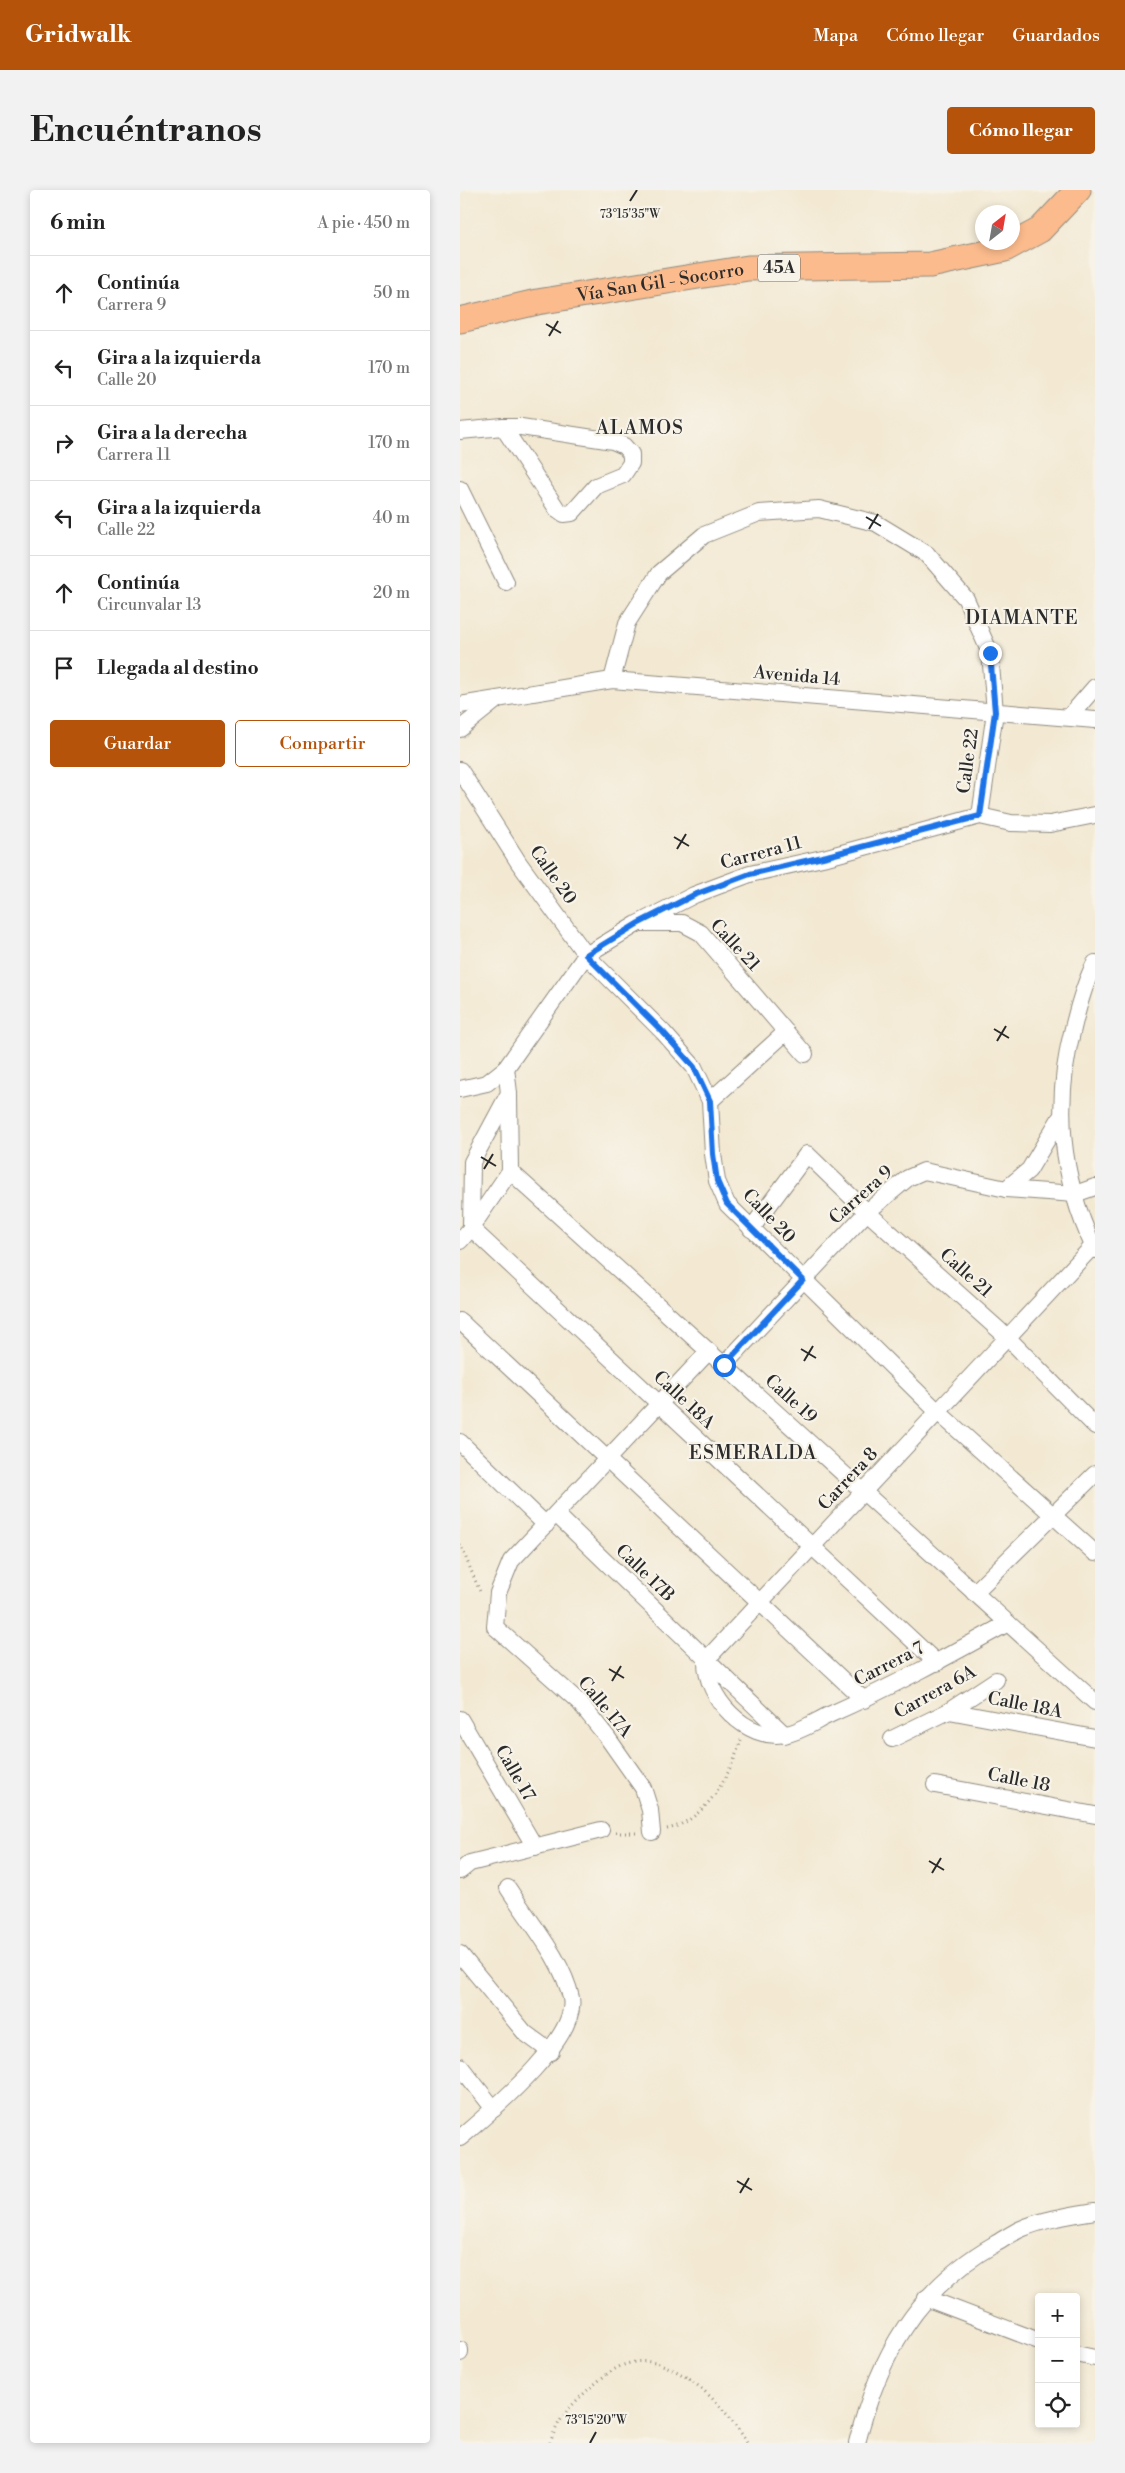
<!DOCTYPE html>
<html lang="es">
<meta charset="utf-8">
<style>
:root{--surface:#fff;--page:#f2f2f2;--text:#222;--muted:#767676;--line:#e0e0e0;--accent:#b45309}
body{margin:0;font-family:"Libre Bodoni",serif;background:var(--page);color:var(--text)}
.controls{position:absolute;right:15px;bottom:15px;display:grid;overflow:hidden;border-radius:5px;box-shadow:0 2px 8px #0003}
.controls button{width:45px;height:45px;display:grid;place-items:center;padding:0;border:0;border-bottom:1px solid var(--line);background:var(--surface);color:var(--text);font:25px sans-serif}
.compass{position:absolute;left:515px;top:15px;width:45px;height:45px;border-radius:50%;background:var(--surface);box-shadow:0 2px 8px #0003;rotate:31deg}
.stop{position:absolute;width:15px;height:15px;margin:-11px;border:4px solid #1a73e8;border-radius:50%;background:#fff}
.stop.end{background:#1a73e8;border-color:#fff;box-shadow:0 1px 5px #0008}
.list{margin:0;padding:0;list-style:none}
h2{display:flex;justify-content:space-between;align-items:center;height:65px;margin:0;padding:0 20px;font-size:21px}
h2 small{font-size:16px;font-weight:400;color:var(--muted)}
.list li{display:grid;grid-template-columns:32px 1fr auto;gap:15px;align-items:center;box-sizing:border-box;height:75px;padding:0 20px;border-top:1px solid var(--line)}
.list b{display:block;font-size:19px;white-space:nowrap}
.list p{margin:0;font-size:16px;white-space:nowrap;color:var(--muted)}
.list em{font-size:16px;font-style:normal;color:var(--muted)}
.actions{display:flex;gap:10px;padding:15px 20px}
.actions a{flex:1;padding:11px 0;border:1px solid var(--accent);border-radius:5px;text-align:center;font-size:18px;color:var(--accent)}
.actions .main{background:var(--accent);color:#fff}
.icon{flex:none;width:28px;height:28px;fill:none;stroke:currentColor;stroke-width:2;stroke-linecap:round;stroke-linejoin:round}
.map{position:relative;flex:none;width:635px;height:2253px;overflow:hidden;border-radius:5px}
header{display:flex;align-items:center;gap:30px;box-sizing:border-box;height:70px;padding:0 25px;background:var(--accent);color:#fff}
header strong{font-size:24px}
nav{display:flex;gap:28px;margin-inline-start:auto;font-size:18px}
.intro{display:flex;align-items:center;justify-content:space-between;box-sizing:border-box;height:120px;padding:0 30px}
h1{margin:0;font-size:35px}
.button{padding:12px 22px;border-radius:5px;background:var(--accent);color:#fff;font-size:18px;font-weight:700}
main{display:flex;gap:30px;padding:0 30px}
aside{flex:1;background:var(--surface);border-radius:5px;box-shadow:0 2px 8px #0003}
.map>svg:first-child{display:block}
</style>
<header>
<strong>Gridwalk</strong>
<nav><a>Mapa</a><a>Cómo llegar</a><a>Guardados</a></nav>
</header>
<div class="intro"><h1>Encuéntranos</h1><a class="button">Cómo llegar</a></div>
<main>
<aside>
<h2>6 min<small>A pie · 450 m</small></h2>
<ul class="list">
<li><svg class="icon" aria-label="ahead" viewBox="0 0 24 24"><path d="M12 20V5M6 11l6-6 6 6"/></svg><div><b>Continúa</b><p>Carrera 9</p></div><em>50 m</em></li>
<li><svg class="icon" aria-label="left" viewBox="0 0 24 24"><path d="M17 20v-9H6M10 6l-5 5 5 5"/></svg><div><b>Gira a la izquierda</b><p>Calle 20</p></div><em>170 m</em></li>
<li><svg class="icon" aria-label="right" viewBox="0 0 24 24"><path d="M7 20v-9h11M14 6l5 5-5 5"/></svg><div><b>Gira a la derecha</b><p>Carrera 11</p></div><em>170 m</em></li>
<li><svg class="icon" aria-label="left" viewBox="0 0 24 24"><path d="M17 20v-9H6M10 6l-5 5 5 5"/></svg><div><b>Gira a la izquierda</b><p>Calle 22</p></div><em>40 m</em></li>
<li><svg class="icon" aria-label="ahead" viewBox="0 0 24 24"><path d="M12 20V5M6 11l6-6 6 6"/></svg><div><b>Continúa</b><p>Circunvalar 13</p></div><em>20 m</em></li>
<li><svg class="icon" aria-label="arrive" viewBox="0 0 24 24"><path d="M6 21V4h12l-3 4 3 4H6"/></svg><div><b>Llegada al destino</b></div></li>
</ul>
<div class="actions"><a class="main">Guardar</a><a>Compartir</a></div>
</aside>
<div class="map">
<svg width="635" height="2253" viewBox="0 0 635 2253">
<rect width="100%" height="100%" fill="#f7f3e8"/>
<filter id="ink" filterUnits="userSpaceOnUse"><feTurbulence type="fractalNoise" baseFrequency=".02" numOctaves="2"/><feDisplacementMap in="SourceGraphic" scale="10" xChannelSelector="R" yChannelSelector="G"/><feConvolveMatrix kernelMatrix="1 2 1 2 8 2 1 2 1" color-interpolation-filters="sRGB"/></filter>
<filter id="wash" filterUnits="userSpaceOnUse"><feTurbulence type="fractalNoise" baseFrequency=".0096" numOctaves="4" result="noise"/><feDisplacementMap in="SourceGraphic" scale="20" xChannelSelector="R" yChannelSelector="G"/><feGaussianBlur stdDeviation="1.12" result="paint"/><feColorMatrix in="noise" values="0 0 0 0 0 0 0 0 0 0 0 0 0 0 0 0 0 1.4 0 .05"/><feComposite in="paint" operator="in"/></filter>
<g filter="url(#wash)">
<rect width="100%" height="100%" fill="#f3e9d3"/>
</g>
<g filter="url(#ink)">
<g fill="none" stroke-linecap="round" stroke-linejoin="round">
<defs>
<g id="minor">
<polyline points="0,241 43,237 61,237 153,251 164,256 171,264 171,273 163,285 136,296 112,323 104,324 97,319 43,237"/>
<polyline points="0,299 46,392"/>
<polyline points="152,490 167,433 199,383 244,345 299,323 359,319 416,333 467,364 506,409 530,463 535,522 520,626"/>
<polyline points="0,515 152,490 635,530"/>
<polyline points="609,527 635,497"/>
<polyline points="0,539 35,511"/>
<polyline points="0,580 59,673 126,765 203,842 234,877 250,911 253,964 257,991 267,1014 478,1222 635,1363"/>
<polyline points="182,733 222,733 241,743 345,864"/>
<path d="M635,773C625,792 619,814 614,834C593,913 600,986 635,1060"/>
<polyline points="0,899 27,893 46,878 126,765 177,734 234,705 290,684 367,667 520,626 551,633 590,634 635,625"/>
<polyline points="49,906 50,981"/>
<polyline points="250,911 326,842"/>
<polyline points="50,981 635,1512"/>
<polyline points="50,981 11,1038 477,1473"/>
<polyline points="546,999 569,980 600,928"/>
<polyline points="291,1039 347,964 407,1022 548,1148 635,1236"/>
<polyline points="0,1051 11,1038 12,972 49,903 46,878"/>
<polyline points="0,1131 404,1510"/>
<polyline points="264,1175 407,1022 448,988 464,981 546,999 615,1004 635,997"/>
<polyline points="0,1252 86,1335"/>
<polyline points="96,1324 325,1545"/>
<polyline points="514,1403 635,1284"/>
<polyline points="246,1470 633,1056"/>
<path d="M246,1470C245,1507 286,1552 326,1544C341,1542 357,1530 371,1524C432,1497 490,1465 548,1433"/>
<polyline points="489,1521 635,1548"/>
<polyline points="0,1529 75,1657"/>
<polyline points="432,1549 489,1521 536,1490"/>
<polyline points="475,1595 635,1625"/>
<polyline points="192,1642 190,1620 183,1598 147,1547 119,1512 35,1437 38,1403 51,1371 249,1161"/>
<polyline points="0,1681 10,1673 141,1640"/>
<polyline points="0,1764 65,1843 91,1862"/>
<polyline points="0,1876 34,1919"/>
<path d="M0,1948C29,1923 119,1849 111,1808C103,1770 69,1731 48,1698"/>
<polyline points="466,2108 579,2151"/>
<polyline points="0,2160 0,2163"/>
<polyline points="616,2164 635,2168"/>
<path d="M397,2253C418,2167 457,2098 535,2054C544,2049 552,2043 561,2039C584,2029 611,2025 635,2021"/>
</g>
<g id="highway">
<path id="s1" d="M0,130L77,112L288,78L470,75L545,59L580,40L618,0"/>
</g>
</defs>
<use href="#minor" stroke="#8f8a7f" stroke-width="18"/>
<use href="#highway" stroke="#8f8a7f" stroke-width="27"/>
<g stroke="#8f8a7f" stroke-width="3" stroke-dasharray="1 4" stroke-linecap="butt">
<polyline points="0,1354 21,1404"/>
<path d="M207,1639C246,1631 270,1585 281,1550"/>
<polyline points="155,1643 176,1643"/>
<path d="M90,2253C99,2227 110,2216 130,2198C144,2186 156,2175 175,2172C217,2165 269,2220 287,2253"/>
</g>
<use href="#minor" stroke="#fff" stroke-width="16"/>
<use href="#highway" stroke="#fbbb8c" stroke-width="25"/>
</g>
</g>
<g fill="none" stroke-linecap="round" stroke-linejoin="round" filter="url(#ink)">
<polyline stroke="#1a73e8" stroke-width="6" points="264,1175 343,1090 267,1014 257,991 253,964 250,911 234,877 203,842 126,765 177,734 234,705 290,684 367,666 520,626 535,522 530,463"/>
</g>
<path fill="none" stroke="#2b2b2b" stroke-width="2" d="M170,11L177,0M86,134L101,143M89,146L98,131M406,327L421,336M409,339L418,324M214,647L229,656M217,659L226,644M534,839L549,848M537,851L546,836M21,967L36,976M24,979L33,964M341,1159L356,1168M344,1171L353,1156M149,1479L164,1488M152,1491L161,1476M469,1671L484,1680M472,1683L481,1668M277,1991L292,2000M280,2003L289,1988M130,2253L136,2242"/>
<g text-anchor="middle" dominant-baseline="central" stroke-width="4.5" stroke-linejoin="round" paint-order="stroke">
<rect fill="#f7f3e8" stroke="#686764" stroke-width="1" x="298" y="64.5" width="42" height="27" rx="4"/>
<g font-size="16" font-weight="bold" fill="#2b2b2b">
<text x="319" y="78">45A</text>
</g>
<g font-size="18" fill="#2b2b2b" stroke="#f7f3e8">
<text stroke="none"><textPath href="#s1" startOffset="204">Vía San Gil - Socorro</textPath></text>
<text transform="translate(337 486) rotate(5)">Avenida 14</text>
<text transform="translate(508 571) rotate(-82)">Calle 22</text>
<text transform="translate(301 663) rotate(-15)">Carrera 11</text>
<text transform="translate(93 685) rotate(55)">Calle 20</text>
<text transform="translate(275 755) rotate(47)">Calle 21</text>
<text transform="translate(401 1005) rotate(-42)">Carrera 9</text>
<text transform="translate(309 1026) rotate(46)">Calle 20</text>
<text transform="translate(506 1083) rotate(42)">Calle 21</text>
<text transform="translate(331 1209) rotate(42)">Calle 19</text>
<text transform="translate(224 1210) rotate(43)">Calle 18A</text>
<text transform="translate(388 1289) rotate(-47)">Carrera 8</text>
<text transform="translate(185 1383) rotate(44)">Calle 17B</text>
<text transform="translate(429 1474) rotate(-27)">Carrera 7</text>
<text transform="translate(475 1502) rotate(-29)">Carrera 6A</text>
<text transform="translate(565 1515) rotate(11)">Calle 18A</text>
<text transform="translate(145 1517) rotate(50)">Calle 17A</text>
<text transform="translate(55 1583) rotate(60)">Calle 17</text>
<text transform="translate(559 1590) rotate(11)">Calle 18</text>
</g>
<g font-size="19" letter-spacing="1" fill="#2b2b2b" stroke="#f7f3e8">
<text x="180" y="238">ALAMOS</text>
<text x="562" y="428">DIAMANTE</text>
<text x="293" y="1263">ESMERALDA</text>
</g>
</g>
<g font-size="12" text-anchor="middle" fill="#2b2b2b" stroke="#f7f3e8" stroke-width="4.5" stroke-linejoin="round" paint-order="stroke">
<text x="170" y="28">73°15'35"W</text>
<text x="136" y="2234">73°15'20"W</text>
</g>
</svg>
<div class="controls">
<button>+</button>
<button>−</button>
<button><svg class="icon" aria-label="locate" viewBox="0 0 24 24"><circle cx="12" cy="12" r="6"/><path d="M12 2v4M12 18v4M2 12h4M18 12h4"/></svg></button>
</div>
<svg class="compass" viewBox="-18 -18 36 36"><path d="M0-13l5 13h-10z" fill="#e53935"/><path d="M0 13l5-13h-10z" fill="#767676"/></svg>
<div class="stop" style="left:264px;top:1175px"></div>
<div class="stop end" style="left:530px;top:463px"></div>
</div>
</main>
